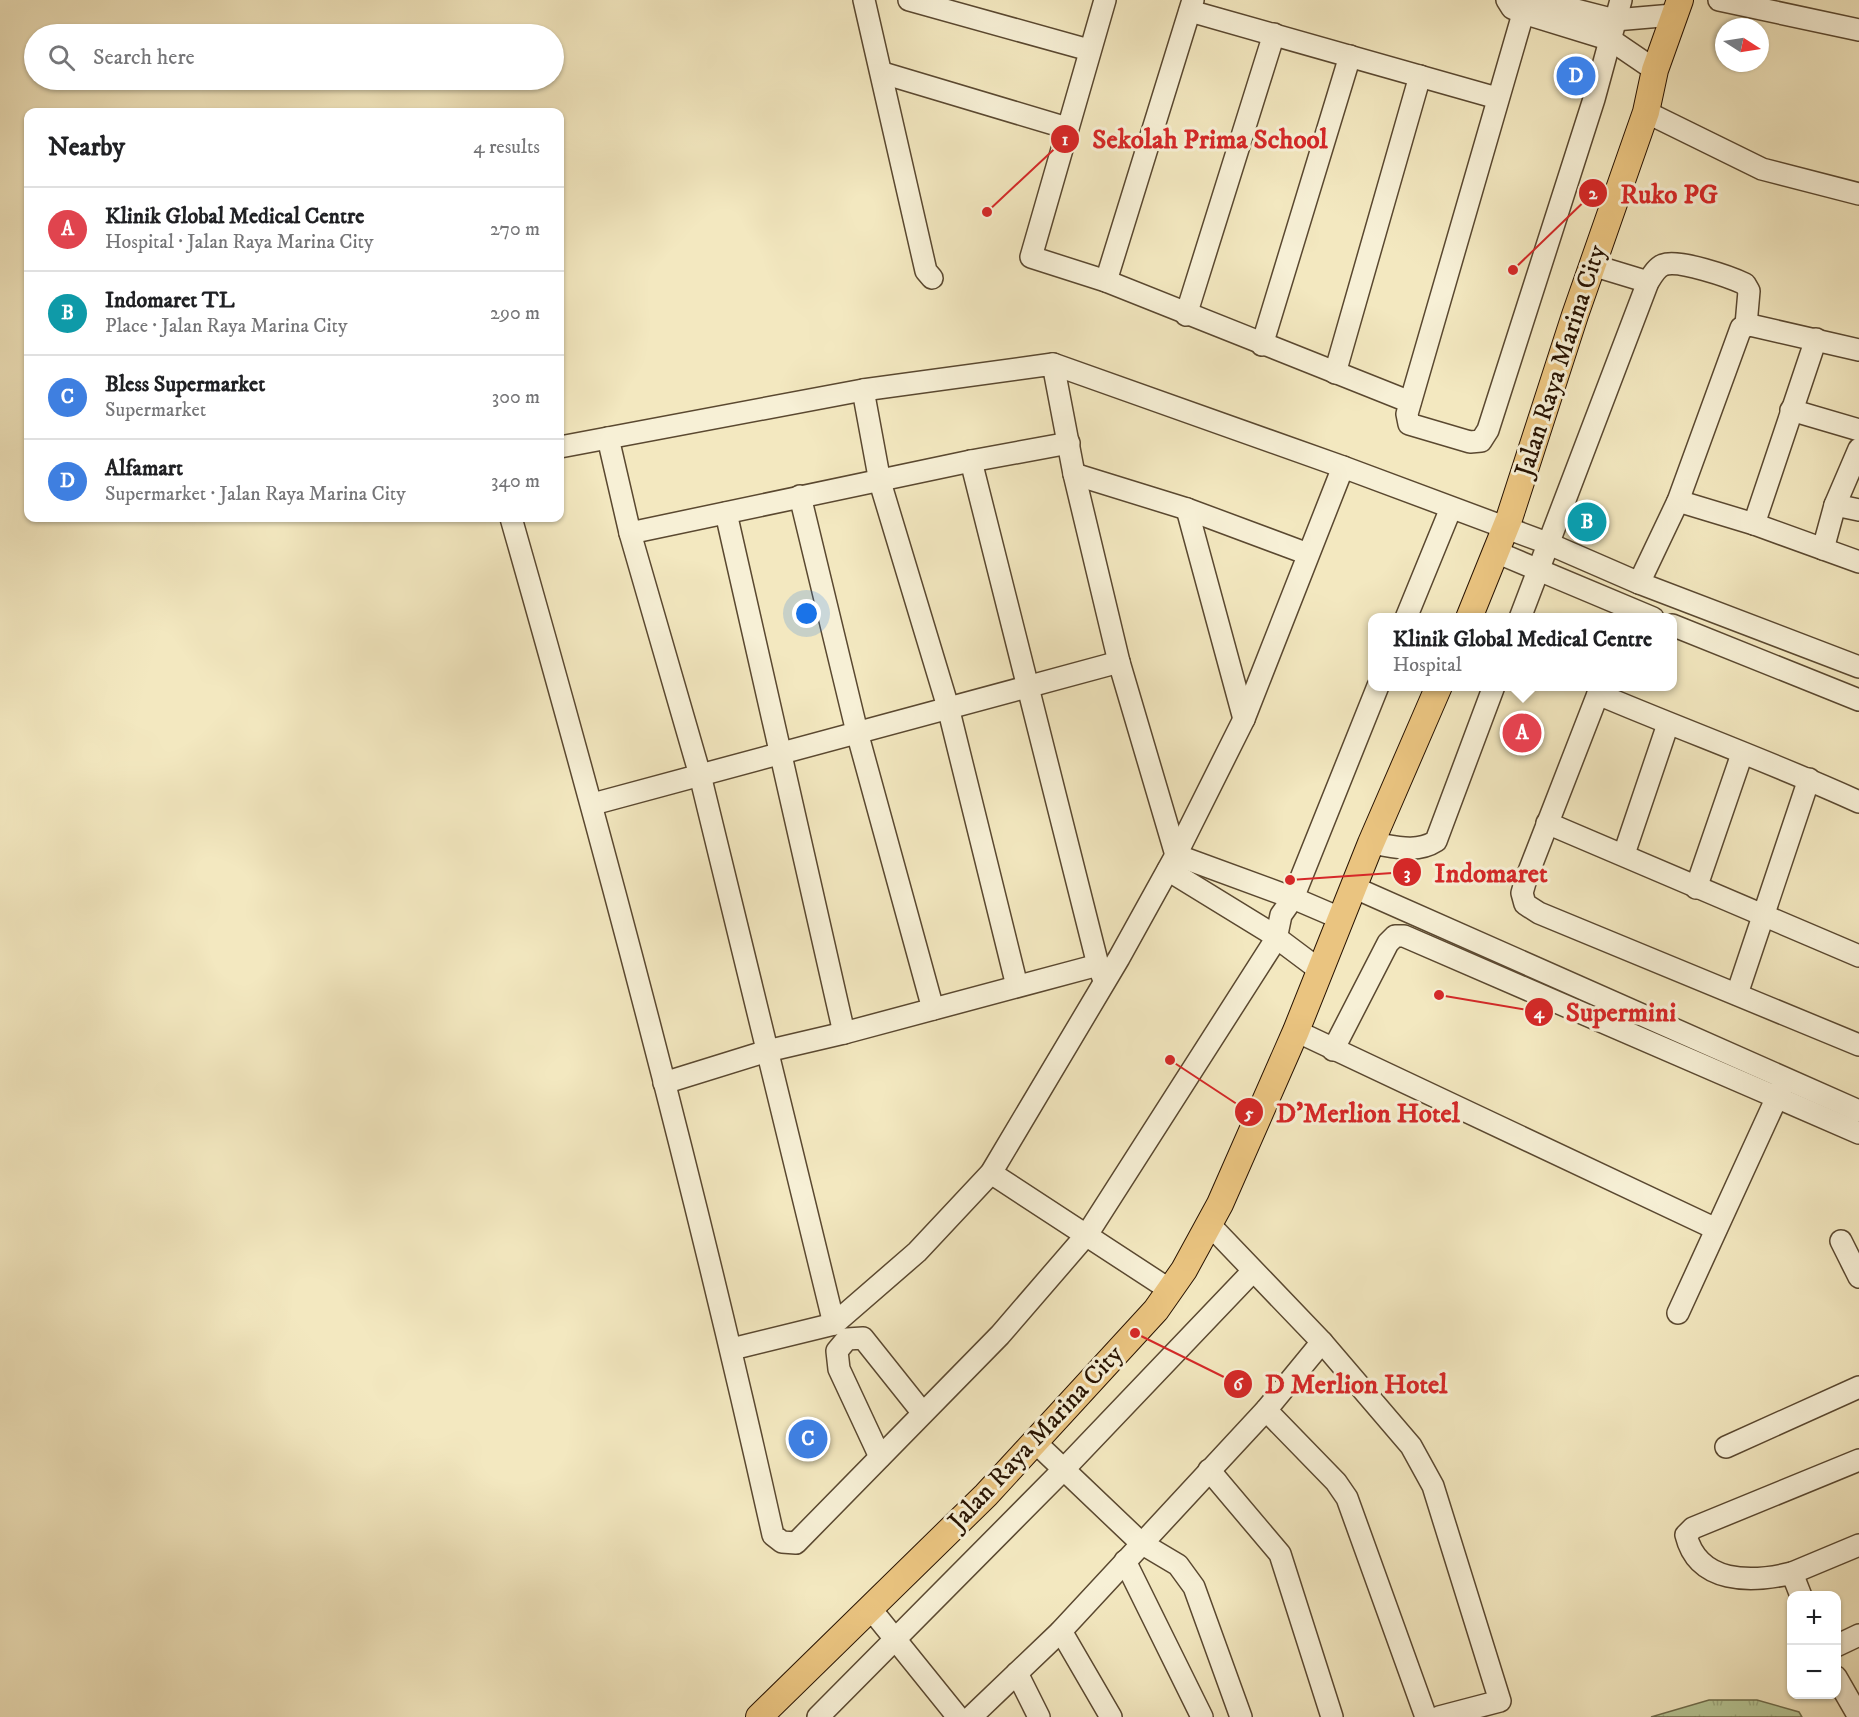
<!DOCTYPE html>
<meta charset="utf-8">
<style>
:root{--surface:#fff;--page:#f2f2f2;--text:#202124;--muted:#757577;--line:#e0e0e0;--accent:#8f2418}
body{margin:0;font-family:"IM FELL DW Pica",serif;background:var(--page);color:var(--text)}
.controls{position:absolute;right:18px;bottom:18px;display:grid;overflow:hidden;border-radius:12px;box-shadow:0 2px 4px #0004}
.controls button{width:54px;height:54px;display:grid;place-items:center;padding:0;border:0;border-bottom:2px solid var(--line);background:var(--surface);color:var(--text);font:30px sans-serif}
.compass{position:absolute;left:1715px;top:18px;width:54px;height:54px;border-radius:50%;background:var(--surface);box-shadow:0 2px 4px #0004;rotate:102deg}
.you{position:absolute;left:807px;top:614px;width:21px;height:21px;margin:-15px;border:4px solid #fff;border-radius:50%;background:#1a73e8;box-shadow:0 0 0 9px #1a73e833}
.badge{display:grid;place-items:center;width:39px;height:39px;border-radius:50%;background:var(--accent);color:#fff;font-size:20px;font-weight:700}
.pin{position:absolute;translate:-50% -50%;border:3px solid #fff;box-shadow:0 2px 6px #0006}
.popup{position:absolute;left:1368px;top:613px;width:309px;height:78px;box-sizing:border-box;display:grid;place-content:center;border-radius:12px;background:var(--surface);filter:drop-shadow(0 2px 4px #0005);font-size:20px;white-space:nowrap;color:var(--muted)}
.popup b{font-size:22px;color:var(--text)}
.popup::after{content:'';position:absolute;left:50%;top:100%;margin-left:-12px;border:12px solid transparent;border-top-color:var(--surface)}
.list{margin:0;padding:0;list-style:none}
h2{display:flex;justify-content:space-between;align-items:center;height:78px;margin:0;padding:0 24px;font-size:26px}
h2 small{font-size:20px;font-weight:400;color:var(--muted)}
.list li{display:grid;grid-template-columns:39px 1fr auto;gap:18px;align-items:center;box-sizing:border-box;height:84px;padding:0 24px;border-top:2px solid var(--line)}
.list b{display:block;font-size:22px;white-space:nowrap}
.list p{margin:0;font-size:20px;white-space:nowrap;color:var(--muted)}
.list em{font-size:20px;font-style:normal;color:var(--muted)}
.icon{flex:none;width:33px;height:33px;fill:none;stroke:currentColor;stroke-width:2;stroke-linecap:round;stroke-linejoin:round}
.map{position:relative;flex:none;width:1859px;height:1717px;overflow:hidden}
.search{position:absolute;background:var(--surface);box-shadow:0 2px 4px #0004;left:24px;top:24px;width:540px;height:66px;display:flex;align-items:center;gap:15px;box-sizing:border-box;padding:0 21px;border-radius:33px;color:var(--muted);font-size:22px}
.panel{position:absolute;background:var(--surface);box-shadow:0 2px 4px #0004;left:24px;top:108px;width:540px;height:414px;border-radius:12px}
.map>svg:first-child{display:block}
</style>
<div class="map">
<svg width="1859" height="1717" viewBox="0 0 1859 1717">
<defs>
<pattern id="grass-tufts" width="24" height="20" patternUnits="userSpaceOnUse" patternTransform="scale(1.5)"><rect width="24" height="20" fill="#b6c796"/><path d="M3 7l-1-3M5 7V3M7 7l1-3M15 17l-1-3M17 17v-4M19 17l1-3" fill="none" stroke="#9caa80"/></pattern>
</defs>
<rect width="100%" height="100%" fill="#f3e8c0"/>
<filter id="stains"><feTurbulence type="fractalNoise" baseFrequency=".00333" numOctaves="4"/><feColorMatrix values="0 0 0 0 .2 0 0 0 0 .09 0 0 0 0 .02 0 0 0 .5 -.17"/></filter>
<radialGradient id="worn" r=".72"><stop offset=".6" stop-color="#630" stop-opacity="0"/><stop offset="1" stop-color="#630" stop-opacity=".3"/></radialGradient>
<polygon fill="url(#grass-tufts)" stroke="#6e6c4b" stroke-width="1.5" points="1709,1700 1757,1700 1799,1712 1802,1717 1651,1717"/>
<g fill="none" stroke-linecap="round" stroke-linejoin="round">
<defs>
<g id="minor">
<polyline points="864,0 926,271 932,278"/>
<polyline points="909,0 1089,50"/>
<polyline points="1105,0 1031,257 1106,281 1410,402"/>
<polyline points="1507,0 1512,8 1523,13 1611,40 1655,70"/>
<polyline points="1527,0 1407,414 1409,424 1470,442 1481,441 1488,430 1594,99 1621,0"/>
<polyline points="1537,0 1615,20 1673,15"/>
<polyline points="1719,0 1859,30"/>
<polyline points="1190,11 1497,98"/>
<polyline points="883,73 1067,128"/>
<polyline points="1646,112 1762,169 1859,194"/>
<polyline points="1592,265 1648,282"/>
<polyline points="1106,281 1193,0"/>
<polyline points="1186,315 1274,34"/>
<polyline points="1262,345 1350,56"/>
<polyline points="1053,364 1343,467 1547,543 1639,583 1859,667"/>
<polyline points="1335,373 1420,76"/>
<polyline points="863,390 880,482 948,707 1017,986"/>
<polyline points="1791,410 1859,430"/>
<polyline points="608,438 630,533 700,775 834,1324"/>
<polyline points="560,447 863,390 1053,364 1074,474 1119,662 1176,855 1293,898 1342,919"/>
<polyline points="971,461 1098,965 1104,980"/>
<polyline points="1074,474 1187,509 1308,554"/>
<polyline points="800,496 857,732 933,1009"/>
<polyline points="1678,501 1754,524 1859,562"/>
<polyline points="1835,505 1859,510"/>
<polyline points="1187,509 1244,719"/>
<polyline points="726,513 844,1033"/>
<path d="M511,518C607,854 697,1193 773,1535L782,1542L796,1543L1000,1335L1088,1233L1276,939L1281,915L1293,898L1378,686"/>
<polyline points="1754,524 1816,339"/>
<polyline points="630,533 971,461 1069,443"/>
<polyline points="1823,549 1835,505 1859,449"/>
<polyline points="1496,552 1653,618"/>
<polyline points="1639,583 1678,501 1741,328 1750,325 1859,350"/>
<polyline points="1406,618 1451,508"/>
<path d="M1520,618L1648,282C1652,276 1656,268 1663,265C1679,259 1730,277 1745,284L1749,291L1746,325"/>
<polyline points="1672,625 1859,700"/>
<polyline points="1601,686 1526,879 1522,893 1525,904 1539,913 1859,1045"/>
<path d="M1598,694C1685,731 1774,763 1859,802"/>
<polyline points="593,804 1119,662"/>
<polyline points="1547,823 1859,956"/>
<path d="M1371,843C1393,846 1416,854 1436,841L1494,686"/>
<polyline points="1624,854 1668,724"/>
<polyline points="1168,870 1269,932 1321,971"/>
<polyline points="1353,887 1859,1111"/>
<polyline points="1696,888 1742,754"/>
<polyline points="1737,994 1809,779"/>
<polyline points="1296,1031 1716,1229"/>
<polyline points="1333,1050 1388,943 1395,936 1404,936 1859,1133"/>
<polyline points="664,1083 767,1051 844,1033 1098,965"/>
<polyline points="991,1173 1170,1290"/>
<polyline points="1209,1224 1322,1342 1411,1446 1433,1486 1500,1701 1439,1717"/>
<polyline points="1841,1241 1859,1277"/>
<polyline points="1678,1313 1783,1084"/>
<polyline points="732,1349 834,1324 917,1252 991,1173 1119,958 1176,855 1244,719 1343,467"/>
<polyline points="1266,1410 1336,1482 1347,1498 1426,1717"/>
<polyline points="1035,1442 1141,1543 1178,1565 1194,1587 1241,1717"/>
<polyline points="1726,1447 1859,1387"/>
<polyline points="880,1457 839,1369 837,1351 847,1339 863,1338 922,1412"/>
<polyline points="1209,1470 1280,1554 1332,1717"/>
<polyline points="1125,1561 1202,1717"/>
<polyline points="1792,1573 1859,1545"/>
<path d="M1801,1596L1792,1573C1751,1583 1698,1584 1686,1535L1693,1528L1859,1460"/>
<polyline points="870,1608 958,1717"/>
<polyline points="1061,1631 1111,1717"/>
<polyline points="1836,1646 1859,1635"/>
<polyline points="1017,1673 1039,1717"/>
<polyline points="1836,1677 1859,1717"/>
<polyline points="818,1717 1064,1469 1253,1271"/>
<polyline points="971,1717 1061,1631 1266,1410 1322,1342"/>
</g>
<g id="major">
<polyline points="1469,618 1509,519 1575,315 1646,112 1655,70 1680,0"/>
<polyline points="759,1717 986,1495 1156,1310 1184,1270 1220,1204 1296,1031 1371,843 1439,686"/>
</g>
</defs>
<use href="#minor" stroke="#5a4830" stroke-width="24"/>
<use href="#major" stroke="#271200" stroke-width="28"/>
<use href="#minor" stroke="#f7f0d6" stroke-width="21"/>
<use href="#major" stroke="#eac480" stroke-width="26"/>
</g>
<g text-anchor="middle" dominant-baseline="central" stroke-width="6" stroke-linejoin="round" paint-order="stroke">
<g font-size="26" fill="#271200" stroke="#f7f0d6">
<text transform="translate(1561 361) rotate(-72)">Jalan Raya Marina City</text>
<text transform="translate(1036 1438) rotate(-47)">Jalan Raya Marina City</text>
</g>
</g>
<path fill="none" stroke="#d62828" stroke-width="2" d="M987 212L1065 139M1513 270L1593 193M1290 880L1407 872M1439 995L1539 1012M1170 1060L1249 1112M1135 1333L1238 1384"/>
<g fill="#d62828" stroke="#f7f0d6" stroke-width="2">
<circle cx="987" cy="212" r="6"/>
<circle cx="1513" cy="270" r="6"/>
<circle cx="1290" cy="880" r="6"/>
<circle cx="1439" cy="995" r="6"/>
<circle cx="1170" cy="1060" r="6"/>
<circle cx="1135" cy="1333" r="6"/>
<circle cx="1065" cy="139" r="15"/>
<circle cx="1593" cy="193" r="15"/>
<circle cx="1407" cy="872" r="15"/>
<circle cx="1539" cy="1012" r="15"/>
<circle cx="1249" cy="1112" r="15"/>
<circle cx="1238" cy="1384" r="15"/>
</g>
<g font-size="18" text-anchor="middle" font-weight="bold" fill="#fff">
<text x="1065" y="145">1</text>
<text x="1593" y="199">2</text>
<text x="1407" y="879">3</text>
<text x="1539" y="1018">4</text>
<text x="1249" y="1119">5</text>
<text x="1238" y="1390">6</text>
</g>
<g font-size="27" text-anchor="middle" font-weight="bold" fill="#d62828" stroke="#f7f0d6" stroke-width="6" stroke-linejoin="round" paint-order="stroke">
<text x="1210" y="148">Sekolah Prima School</text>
<text x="1669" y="203">Ruko PG</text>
<text x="1491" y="882">Indomaret</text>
<text x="1621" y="1021">Supermini</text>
<text x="1368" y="1122">D'Merlion Hotel</text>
<text x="1356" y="1393">D Merlion Hotel</text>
</g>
<rect width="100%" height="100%" filter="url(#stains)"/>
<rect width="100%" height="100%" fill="url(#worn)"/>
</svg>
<div class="controls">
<button>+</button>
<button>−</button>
</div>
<svg class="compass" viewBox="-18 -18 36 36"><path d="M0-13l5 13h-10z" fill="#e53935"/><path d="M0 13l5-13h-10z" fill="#757577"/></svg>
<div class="you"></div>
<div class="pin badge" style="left:1522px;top:733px;background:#e0444e">A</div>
<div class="popup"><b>Klinik Global Medical Centre</b>Hospital</div>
<div class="pin badge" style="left:1587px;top:522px;background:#0f9aa8">B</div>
<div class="pin badge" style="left:808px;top:1439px;background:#3f7fe0">C</div>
<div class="pin badge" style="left:1576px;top:76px;background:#3f7fe0">D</div>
<div class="search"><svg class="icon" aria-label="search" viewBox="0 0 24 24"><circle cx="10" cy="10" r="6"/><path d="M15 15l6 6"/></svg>Search here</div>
<section class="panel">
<h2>Nearby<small>4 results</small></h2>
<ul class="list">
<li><span class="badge" style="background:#e0444e">A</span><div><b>Klinik Global Medical Centre</b><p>Hospital · Jalan Raya Marina City</p></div><em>270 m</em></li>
<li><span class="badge" style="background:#0f9aa8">B</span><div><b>Indomaret TL</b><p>Place · Jalan Raya Marina City</p></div><em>290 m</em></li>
<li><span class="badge" style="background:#3f7fe0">C</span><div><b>Bless Supermarket</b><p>Supermarket</p></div><em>300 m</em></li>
<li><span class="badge" style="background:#3f7fe0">D</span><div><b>Alfamart</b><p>Supermarket · Jalan Raya Marina City</p></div><em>340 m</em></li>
</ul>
</section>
</div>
